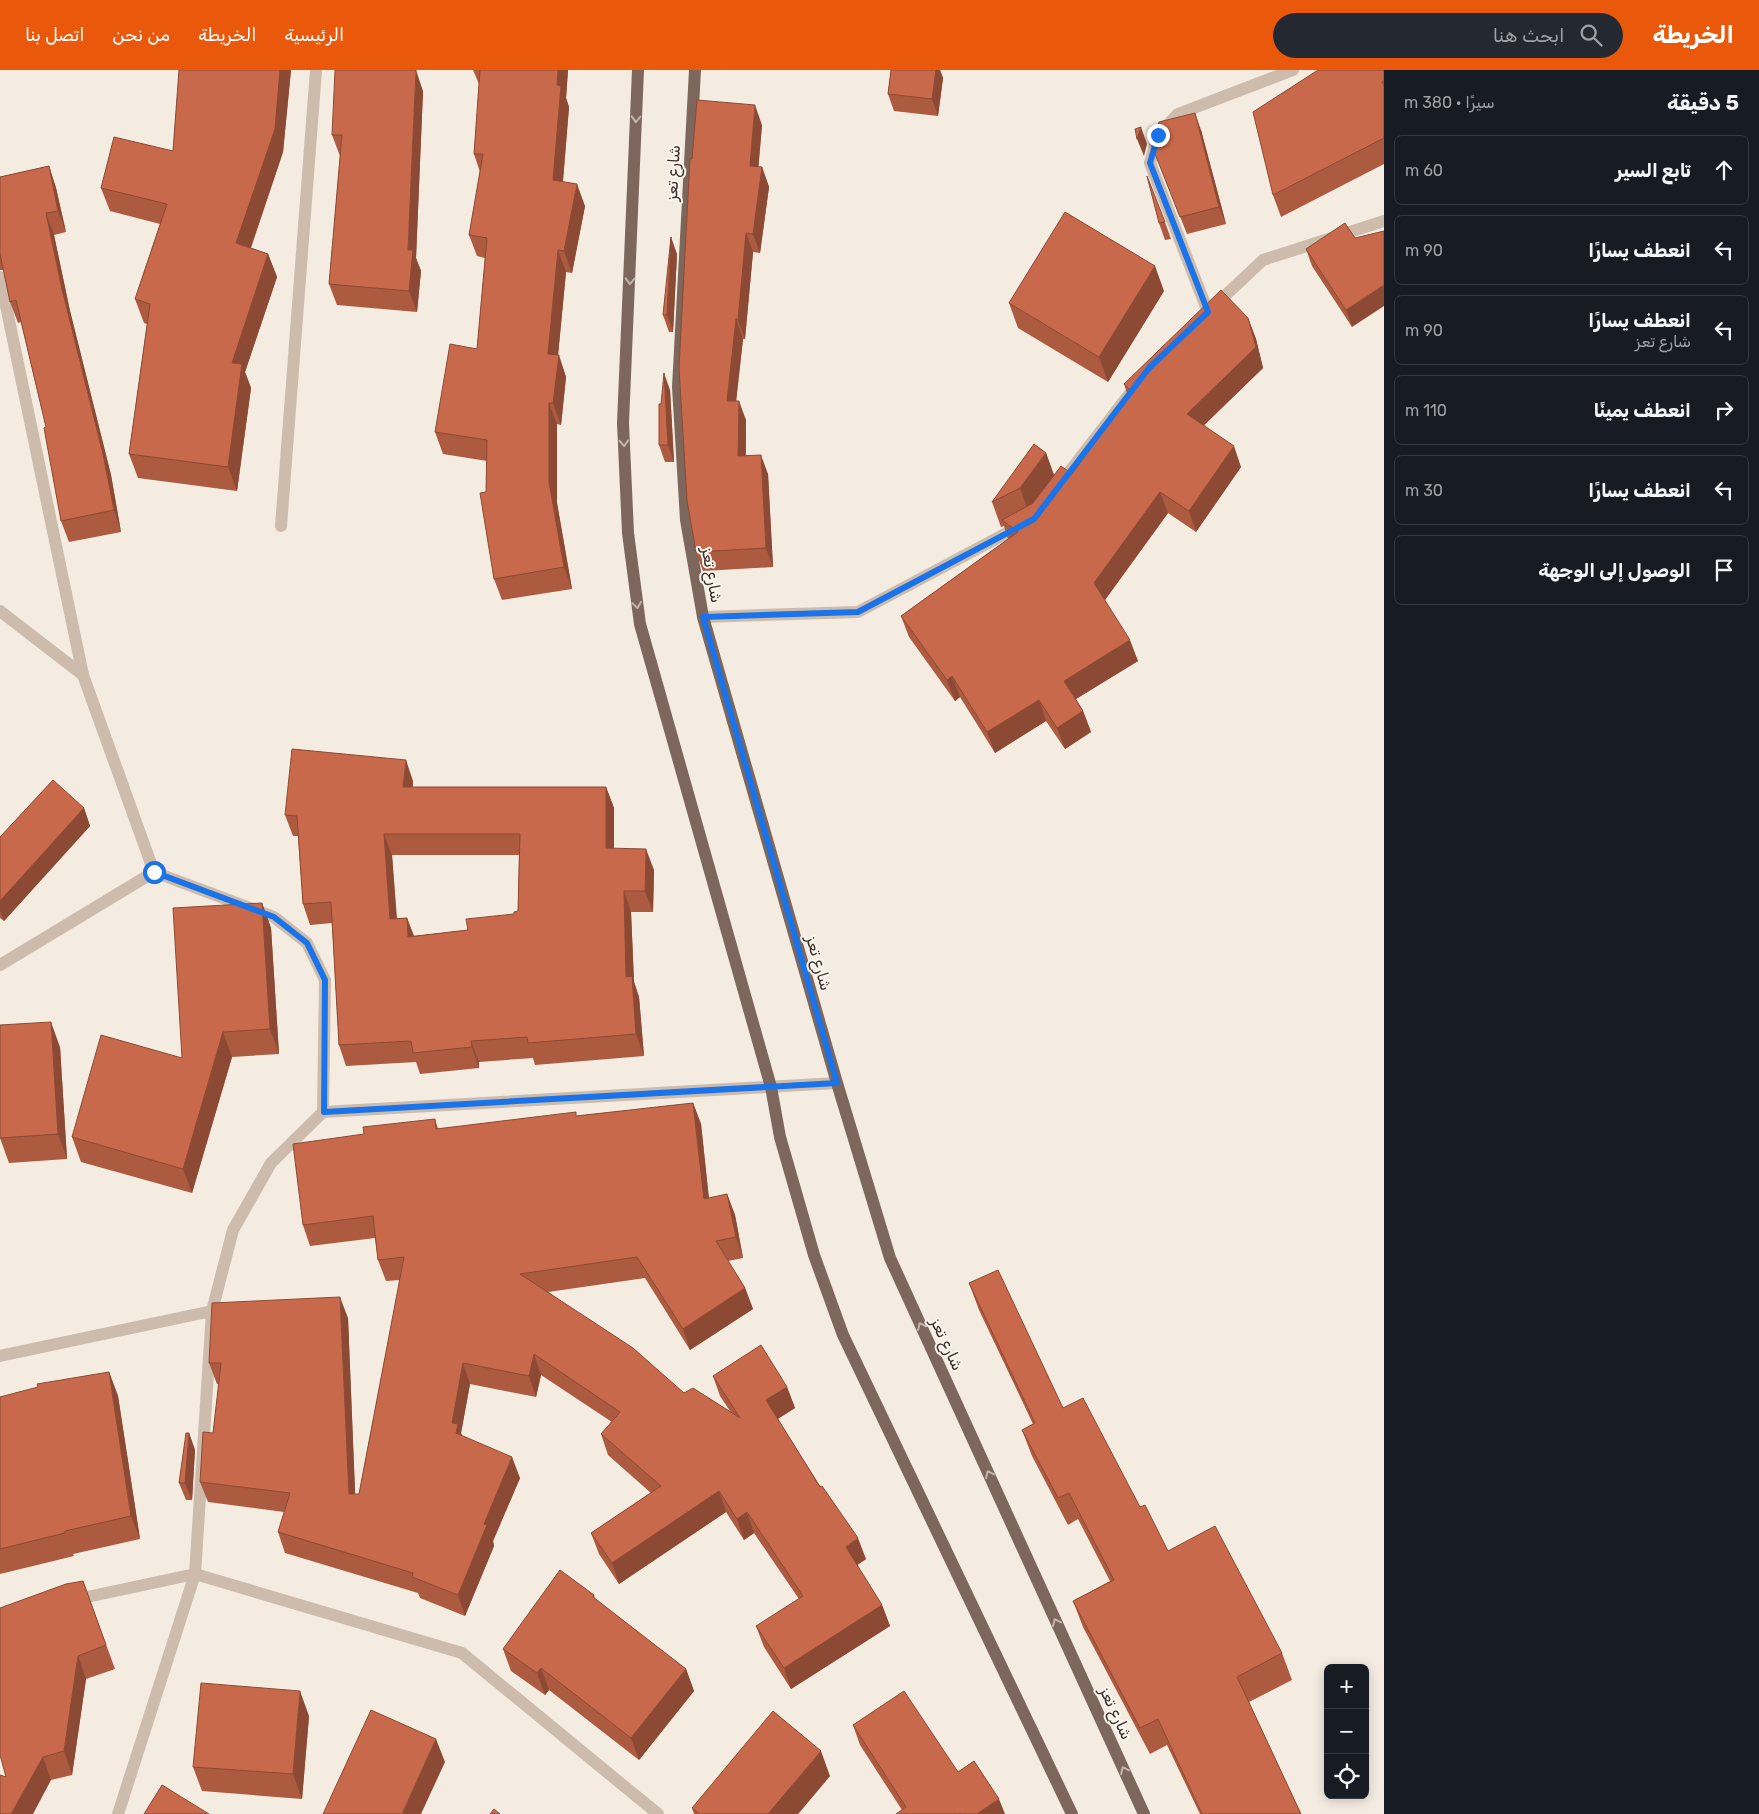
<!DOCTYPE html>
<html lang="ar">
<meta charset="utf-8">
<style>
:root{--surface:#171b24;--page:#242831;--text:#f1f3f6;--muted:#9ea1a6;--line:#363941;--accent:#ea580c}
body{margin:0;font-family:Rubik,Cairo,sans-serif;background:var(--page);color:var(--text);direction:rtl}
.controls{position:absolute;right:15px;bottom:15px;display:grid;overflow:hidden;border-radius:8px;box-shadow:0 2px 12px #0003}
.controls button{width:45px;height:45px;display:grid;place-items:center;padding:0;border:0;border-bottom:1px solid var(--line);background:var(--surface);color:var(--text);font:25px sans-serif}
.stop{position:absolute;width:15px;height:15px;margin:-11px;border:4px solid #1a73e8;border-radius:50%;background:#fff}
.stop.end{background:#1a73e8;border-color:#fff;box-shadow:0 1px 5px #0008}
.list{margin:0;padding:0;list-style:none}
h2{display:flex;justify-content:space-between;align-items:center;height:65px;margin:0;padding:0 20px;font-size:21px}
h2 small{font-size:16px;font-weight:400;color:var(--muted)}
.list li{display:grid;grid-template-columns:32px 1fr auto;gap:15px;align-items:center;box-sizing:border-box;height:70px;margin:0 10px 10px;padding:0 10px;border:1px solid var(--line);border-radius:8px}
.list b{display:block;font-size:19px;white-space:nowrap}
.list p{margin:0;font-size:16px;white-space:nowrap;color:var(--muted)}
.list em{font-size:16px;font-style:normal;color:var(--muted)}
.icon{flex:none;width:28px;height:28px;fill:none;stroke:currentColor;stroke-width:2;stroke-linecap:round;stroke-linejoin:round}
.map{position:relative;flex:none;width:1384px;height:1744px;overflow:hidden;direction:ltr}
header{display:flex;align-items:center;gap:30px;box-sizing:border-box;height:70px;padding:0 25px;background:var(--accent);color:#fff}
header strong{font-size:24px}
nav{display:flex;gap:28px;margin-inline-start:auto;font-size:18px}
.search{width:350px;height:45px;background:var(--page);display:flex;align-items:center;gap:12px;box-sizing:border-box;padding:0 18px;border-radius:28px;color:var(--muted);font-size:19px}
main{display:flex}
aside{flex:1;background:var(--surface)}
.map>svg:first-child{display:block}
</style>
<header>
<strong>الخريطة</strong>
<div class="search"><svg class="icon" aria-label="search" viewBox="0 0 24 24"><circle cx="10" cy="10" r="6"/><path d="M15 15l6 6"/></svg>ابحث هنا</div>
<nav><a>الرئيسية</a><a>الخريطة</a><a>من نحن</a><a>اتصل بنا</a></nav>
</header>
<main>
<aside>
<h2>5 دقيقة<small>سيرًا · 380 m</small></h2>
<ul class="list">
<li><svg class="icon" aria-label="ahead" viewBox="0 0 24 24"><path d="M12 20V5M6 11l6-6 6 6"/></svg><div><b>تابع السير</b></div><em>60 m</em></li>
<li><svg class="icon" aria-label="left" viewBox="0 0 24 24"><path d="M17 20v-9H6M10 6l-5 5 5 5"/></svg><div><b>انعطف يسارًا</b></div><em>90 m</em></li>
<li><svg class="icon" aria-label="left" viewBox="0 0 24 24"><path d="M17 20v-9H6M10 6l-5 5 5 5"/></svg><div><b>انعطف يسارًا</b><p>شارع تعز</p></div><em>90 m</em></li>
<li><svg class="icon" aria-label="right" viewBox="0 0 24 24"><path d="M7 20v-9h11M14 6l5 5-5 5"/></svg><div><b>انعطف يمينًا</b></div><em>110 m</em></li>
<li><svg class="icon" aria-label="left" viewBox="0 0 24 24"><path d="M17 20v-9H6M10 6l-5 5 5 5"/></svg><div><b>انعطف يسارًا</b></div><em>30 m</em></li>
<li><svg class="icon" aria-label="arrive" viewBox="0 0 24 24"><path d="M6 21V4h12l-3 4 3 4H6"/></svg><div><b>الوصول إلى الوجهة</b></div></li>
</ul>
</aside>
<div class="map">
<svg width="1384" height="1744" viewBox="0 0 1384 1744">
<rect width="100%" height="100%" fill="#f4ebe1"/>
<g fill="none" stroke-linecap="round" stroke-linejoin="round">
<g stroke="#cdbbac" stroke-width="12">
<polyline points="0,207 83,605 154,802 274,847 307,873 325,910 323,1042"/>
<polyline points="1213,237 1263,190 1384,151"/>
<polyline points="1208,242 1150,93 1158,65 1178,44 1293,0"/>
<polyline points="1060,414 1138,313"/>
<polyline points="281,456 316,0"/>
<polyline points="0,541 83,605"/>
<polyline points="703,547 858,542 1022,455"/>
<polyline points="0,895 154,802"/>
<polyline points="0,1286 212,1241"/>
<polyline points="73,1530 195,1504 462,1583 658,1744"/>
<polyline points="118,1744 195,1504 212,1241 233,1160 271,1093 323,1042 837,1013"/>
</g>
<g stroke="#7d675c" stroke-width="12">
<polyline points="638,0 623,353 628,463 640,554 771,1017 780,1067 814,1185 843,1265 1072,1744"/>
<polyline points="695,0 678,317 686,450 703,547 837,1013 890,1188 1144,1744"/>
</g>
</g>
<g fill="#ac5a40" fill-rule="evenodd">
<polygon points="179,0 291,0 283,82 251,178 268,184 277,207 245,302 251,318 237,421 138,408 129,384 147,254 144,253 135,229 160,154 110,141 101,118 173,81"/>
<polygon points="473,0 568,0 566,28 569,37 563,112 585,136 572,203 566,202 558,285 566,307 561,355 557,354 557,433 572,519 502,530 494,509 486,422 487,391 443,384 435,362 477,279 485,188 477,186 469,165 480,102 474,84 479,14"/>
<polygon points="891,0 940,0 943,8 938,46 894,41 888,24"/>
<polygon points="1384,0 1384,94 1281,147 1273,125"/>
<polygon points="423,21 416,188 421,201 417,242 337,235 329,214 340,86 332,65"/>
<polygon points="762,55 758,97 762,97 769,117 760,183 753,182 745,269 743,269 736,331 746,350 746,386 768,404 773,497 703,501 696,482 692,89"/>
<polygon points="1201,60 1226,154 1187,164 1152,76"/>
<polygon points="49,96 56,118 66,162 54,165 70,241 111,405 121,462 69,472 61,451 46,357 21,252 18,253 10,232 4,200 0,200 0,107"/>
<polygon points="1165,152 1171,169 1165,170 1159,153"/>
<polygon points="1345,153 1352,257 1312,196 1306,179"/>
<polygon points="677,184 673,262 669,262 663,245"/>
<polygon points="1164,221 1108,312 1018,258 1009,233"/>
<polygon points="1248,248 1256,269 1263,298 1204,355 1241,397 1196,462 1168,443 1105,530 1138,591 1076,629 1083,641 1091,662 1065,679 1046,651 995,683 960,627 955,631 909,567 901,546 1008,469 1004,456 1001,457 992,432 1046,383 1054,405 1072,404 1128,326 1124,314"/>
<polygon points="670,320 674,392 665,392 659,375 661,334"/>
<path d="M413,711V717H606L614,738V779L654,800L653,842H631L634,912L639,927L644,986L535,995L533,988L479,992V998L420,1004L416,992L346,996L339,975L332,853L310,855L303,834L298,766H293L285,745ZM392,785H519L518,841L514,844L468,860L414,866L407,848H397Z"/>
<polygon points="84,738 90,756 4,851 0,848 0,767"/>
<polygon points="262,833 271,858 279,984 232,987 192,1123 81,1092 72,1067 182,988"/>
<polygon points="60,977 67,1089 9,1093 0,1068"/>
<polygon points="693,1033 701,1054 709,1128 727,1124 735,1145 743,1188 728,1191 745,1218 753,1239 690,1280 645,1208 548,1222 684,1323 730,1341 720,1326 713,1306 787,1317 795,1338 778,1349 866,1489 857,1495 882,1535 890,1556 791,1619 764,1577 756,1556 799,1529 754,1463 744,1470 726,1442 619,1514 599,1484 591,1463 651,1423 608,1385 601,1364 612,1352 541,1305 536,1327 470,1314 461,1363 462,1366 520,1408 493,1471 494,1476 465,1546 420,1528 418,1523 285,1483 278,1462 284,1442 208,1432 200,1412 213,1363 219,1314 217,1314 209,1293 348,1248 355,1424 359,1424 400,1210 386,1211 378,1190 375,1168 310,1176 303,1155 364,1064 435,1049 438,1059 577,1046"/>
<polygon points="969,1213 1063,1338 1140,1437 1168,1481 1282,1583 1292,1610 1249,1632 1301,1744 1200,1744 1167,1675 1150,1684 1083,1557 1073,1531 1110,1511 1078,1449 1068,1455 1032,1386 1022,1360 1033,1354 979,1240"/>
<polygon points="109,1302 118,1326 140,1469 73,1484 74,1486 0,1504 0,1327"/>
<polygon points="189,1363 195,1380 192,1430 186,1430 179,1413"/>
<polygon points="83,1511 115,1599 86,1609 72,1705 51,1710 6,1707"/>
<polygon points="594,1525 595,1529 686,1599 694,1621 639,1690 549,1620 545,1625 511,1601 503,1579"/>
<polygon points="309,1646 302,1729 202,1721 193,1697"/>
<polygon points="853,1655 958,1702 1005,1744 896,1744 902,1740 860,1675"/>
<polygon points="830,1706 798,1744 694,1744 692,1738"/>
</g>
<g fill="#8c4a34">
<polygon points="280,0 291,0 283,82 244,197 236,173"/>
<polygon points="416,0 423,21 416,188 421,201 417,242 409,221 408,180"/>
<polygon points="558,0 568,0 566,28 569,37 561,132 553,110"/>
<polygon points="936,0 940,0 943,8 938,46 932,29"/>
<polygon points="755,35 762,55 757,115 750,96"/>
<polygon points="1195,43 1201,60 1226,154 1219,137"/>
<polygon points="1141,57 1147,74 1144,86 1137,69"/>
<polygon points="49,96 56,118 66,162 58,141"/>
<polygon points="762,97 769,117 760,183 753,164"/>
<polygon points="577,114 585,136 572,203 564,181"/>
<polygon points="46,143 54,165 70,241 111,405 121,462 114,440 62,219"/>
<polygon points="746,163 753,182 745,269 738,250"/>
<polygon points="671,167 677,184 673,262 667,245"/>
<polygon points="558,180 566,202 556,306 548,284"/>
<polygon points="268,184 277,207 245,302 251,318 237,421 228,397 232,293"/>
<polygon points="1155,196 1164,221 1108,312 1099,287"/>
<polygon points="1384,215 1384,236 1352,257 1346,240"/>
<polygon points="1248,248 1256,269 1263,298 1194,365 1187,344"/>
<polygon points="736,249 743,269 734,350 727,331"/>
<polygon points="559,285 566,307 561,355 553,333"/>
<polygon points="664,303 670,320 674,392 668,375"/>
<polygon points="739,331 746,350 745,405 738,386"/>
<polygon points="549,333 557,354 557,433 572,519 564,497 549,412"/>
<polygon points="1234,376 1241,397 1196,462 1189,441"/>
<polygon points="1046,383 1055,408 1029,443 1020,418"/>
<polygon points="761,385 768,404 773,497 766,478"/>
<polygon points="1160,422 1168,443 1102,534 1094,513"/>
<polygon points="1130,570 1138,591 1071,632 1064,611"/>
<polygon points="952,606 960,627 955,631 947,610"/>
<polygon points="1039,630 1046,651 995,683 987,662"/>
<polygon points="1083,641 1091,662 1065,679 1057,658"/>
<polygon points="406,690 413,711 410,738 403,717"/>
<polygon points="606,717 614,738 614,799 606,778"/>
<polygon points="84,738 90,756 4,851 0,841 0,831"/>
<polygon points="384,764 392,785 398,870 390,849"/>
<polygon points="646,779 654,800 653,842 645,821"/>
<polygon points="624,821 631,842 634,912 639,927 644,986 636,964 626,907"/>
<polygon points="262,833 271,858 279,984 270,959"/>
<polygon points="407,848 415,869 408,867"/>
<polygon points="51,952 60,977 67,1089 58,1064"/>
<polygon points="223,962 232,987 192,1123 183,1099"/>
<polygon points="471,971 479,992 479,998 472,977"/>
<polygon points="693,1033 701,1054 711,1150 704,1129"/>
<polygon points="727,1124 735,1145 743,1188 736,1167"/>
<polygon points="745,1218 753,1239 690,1280 683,1259"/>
<polygon points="340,1227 348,1248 356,1444 349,1424"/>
<polygon points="534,1284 541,1305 536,1327 529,1306"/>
<polygon points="463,1293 470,1314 461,1363 466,1375 464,1384 452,1353"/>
<polygon points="109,1302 118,1326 140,1469 131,1446"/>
<polygon points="787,1317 795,1338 774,1351 766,1330"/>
<polygon points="189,1363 195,1380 192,1430 185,1413"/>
<polygon points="512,1387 520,1408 493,1471 494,1476 465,1546 458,1525 484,1454"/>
<polygon points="719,1421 726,1442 619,1514 612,1493"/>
<polygon points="747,1442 754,1463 744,1470 737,1449"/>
<polygon points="858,1468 866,1489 853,1498 846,1477"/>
<polygon points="882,1535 890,1556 791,1619 784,1598"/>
<polygon points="78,1586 86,1609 72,1705 64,1681"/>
<polygon points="541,1598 549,1620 545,1625 537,1603"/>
<polygon points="686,1599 694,1621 639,1690 631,1668"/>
<polygon points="300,1621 309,1646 302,1729 293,1704"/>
<polygon points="436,1669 445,1692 421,1744 402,1744"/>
<polygon points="821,1681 830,1706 798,1744 768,1744"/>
<polygon points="43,1687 51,1710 33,1744 11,1744"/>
<polygon points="999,1729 1005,1744 977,1744"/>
</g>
<g fill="#c8694b" stroke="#8c4a34" fill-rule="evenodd">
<polygon points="179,0 280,0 275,59 236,173 268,184 232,293 242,294 228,397 129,384 150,234 135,229 167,134 101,118 114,67 173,81"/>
<polygon points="335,0 416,0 408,180 413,180 409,221 329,214 342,65 332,65"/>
<polygon points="480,0 558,0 557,15 561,16 553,110 577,114 564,181 558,180 548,284 559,285 553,333 549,333 549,412 564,497 494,509 480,423 486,422 487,370 435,362 450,274 477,279 487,168 469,165 483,84 474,84"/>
<polygon points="891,0 936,0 932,29 888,24"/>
<polygon points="1318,0 1384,0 1384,11 1382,12 1384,15 1384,68 1273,125 1253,42"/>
<polygon points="697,30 755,35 750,96 762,97 753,164 746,163 738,250 736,249 727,331 739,331 738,386 761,385 766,478 696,482 687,430 679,298 690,89 692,89"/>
<polygon points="1195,43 1219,137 1180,147 1152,76 1159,52"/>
<polygon points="1141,57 1137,69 1135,59"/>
<polygon points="49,96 58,141 46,143 62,219 103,384 114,440 61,451 44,358 46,357 16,230 10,232 0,184 0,107"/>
<polygon points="1147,106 1165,152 1159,153"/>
<polygon points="1065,142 1155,196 1099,287 1009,233"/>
<polygon points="1345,153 1355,168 1384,161 1384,215 1346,240 1306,179"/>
<polygon points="671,167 667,245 663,245"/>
<polygon points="1221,220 1248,248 1256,277 1187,344 1234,376 1189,441 1160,422 1094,513 1130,570 1064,611 1083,641 1057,658 1039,630 987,662 952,606 947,610 901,546 1018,462 1002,450 1033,433 1061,396 1072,404 1131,321 1124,314"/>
<polygon points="664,303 668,375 659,375 659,334 661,334"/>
<polygon points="1034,374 1046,383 1020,418 992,432"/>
<path d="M292,679L406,690L403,717H606V778L646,779L645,821H624L626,907L632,906L636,964L528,973L527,967L471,971L472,977L413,983L411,971L339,975L331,832L303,834L297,746L285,745ZM384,764H520L518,841L514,842V844L466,849L468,860L408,867L407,848L390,849Z"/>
<polygon points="53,710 84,738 0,831 0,767"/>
<polygon points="262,833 270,959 223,962 183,1099 72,1067 101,965 182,988 173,838"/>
<polygon points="51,952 58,1064 0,1068 0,955"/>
<polygon points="693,1033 704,1129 727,1124 736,1167 716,1171 745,1218 683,1259 637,1187 520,1204 633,1278 684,1323 693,1318 740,1348 713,1306 761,1275 787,1317 766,1330 820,1417 822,1416 858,1468 846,1477 882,1535 784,1598 756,1556 803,1526 747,1442 737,1449 719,1421 612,1493 591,1463 661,1416 601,1364 620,1342 534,1284 529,1306 463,1293 452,1353 458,1354 456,1363 512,1387 484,1454 487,1455 458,1525 412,1507 413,1503 278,1462 290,1423 200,1412 203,1362 213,1363 221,1293 209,1293 212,1233 340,1227 349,1424 359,1424 404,1187 378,1190 373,1146 303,1155 293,1074 364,1064 363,1057 435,1049 436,1059 576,1042 576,1046"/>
<polygon points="998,1200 1063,1338 1083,1328 1140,1437 1145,1435 1168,1481 1215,1456 1282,1583 1237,1607 1301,1744 1202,1744 1158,1649 1140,1658 1073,1531 1114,1510 1069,1423 1058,1428 1022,1360 1035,1353 969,1213"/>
<polygon points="109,1302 131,1446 65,1461 65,1463 0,1479 0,1327 38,1317 37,1314"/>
<polygon points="186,1363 189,1363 185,1413 179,1413"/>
<polygon points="560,1500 594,1525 593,1527 686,1599 631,1668 541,1598 537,1603 503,1579"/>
<polygon points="83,1511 106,1575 78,1586 64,1681 43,1687 11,1744 0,1744 0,1705 6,1707 0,1685 0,1538 66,1514"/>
<polygon points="201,1613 300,1621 293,1704 193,1697"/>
<polygon points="904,1621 958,1702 974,1691 999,1729 977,1744 961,1744 960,1743 959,1744 896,1744 906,1737 853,1655"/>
<polygon points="371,1640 436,1669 402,1744 323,1744"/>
<polygon points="773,1641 821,1681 768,1744 700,1744 692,1738"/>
<polygon points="162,1715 209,1744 144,1744"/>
<polygon points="494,1739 500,1744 490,1744"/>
</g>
<defs><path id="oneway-chevron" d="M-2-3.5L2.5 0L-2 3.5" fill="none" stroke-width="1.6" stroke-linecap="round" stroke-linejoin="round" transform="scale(1.25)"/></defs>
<g stroke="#c2b5ac">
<use href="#oneway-chevron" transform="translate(636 49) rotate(92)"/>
<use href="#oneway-chevron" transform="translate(630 211) rotate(92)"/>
<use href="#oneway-chevron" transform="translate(624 373) rotate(87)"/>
<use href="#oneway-chevron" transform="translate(637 535) rotate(82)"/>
<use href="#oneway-chevron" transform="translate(921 1256) rotate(-115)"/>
<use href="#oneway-chevron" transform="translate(989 1404) rotate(-115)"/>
<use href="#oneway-chevron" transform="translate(1056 1552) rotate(-115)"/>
<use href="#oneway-chevron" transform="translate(1124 1700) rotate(-115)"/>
</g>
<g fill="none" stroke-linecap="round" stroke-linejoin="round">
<polyline stroke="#1a73e8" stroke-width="6" points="154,802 274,847 307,873 325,910 324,1042 837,1013 703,547 858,542 1034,449 1149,298 1208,242 1150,93 1158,65"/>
</g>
<g text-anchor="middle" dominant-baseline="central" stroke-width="4" stroke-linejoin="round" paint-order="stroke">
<g font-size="16" fill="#3b302b" stroke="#fbf5ee">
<text transform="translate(673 103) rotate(-87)">شارع تعز</text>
<text transform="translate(712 505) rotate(80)">شارع تعز</text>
<text transform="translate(819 893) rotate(74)">شارع تعز</text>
<text transform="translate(947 1274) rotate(65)">شارع تعز</text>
<text transform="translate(1116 1643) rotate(65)">شارع تعز</text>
</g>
</g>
</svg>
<div class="controls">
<button>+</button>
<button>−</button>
<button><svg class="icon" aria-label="locate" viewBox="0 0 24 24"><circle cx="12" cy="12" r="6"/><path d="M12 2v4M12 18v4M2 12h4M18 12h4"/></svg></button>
</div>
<div class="stop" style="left:154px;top:802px"></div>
<div class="stop end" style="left:1158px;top:65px"></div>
</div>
</main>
